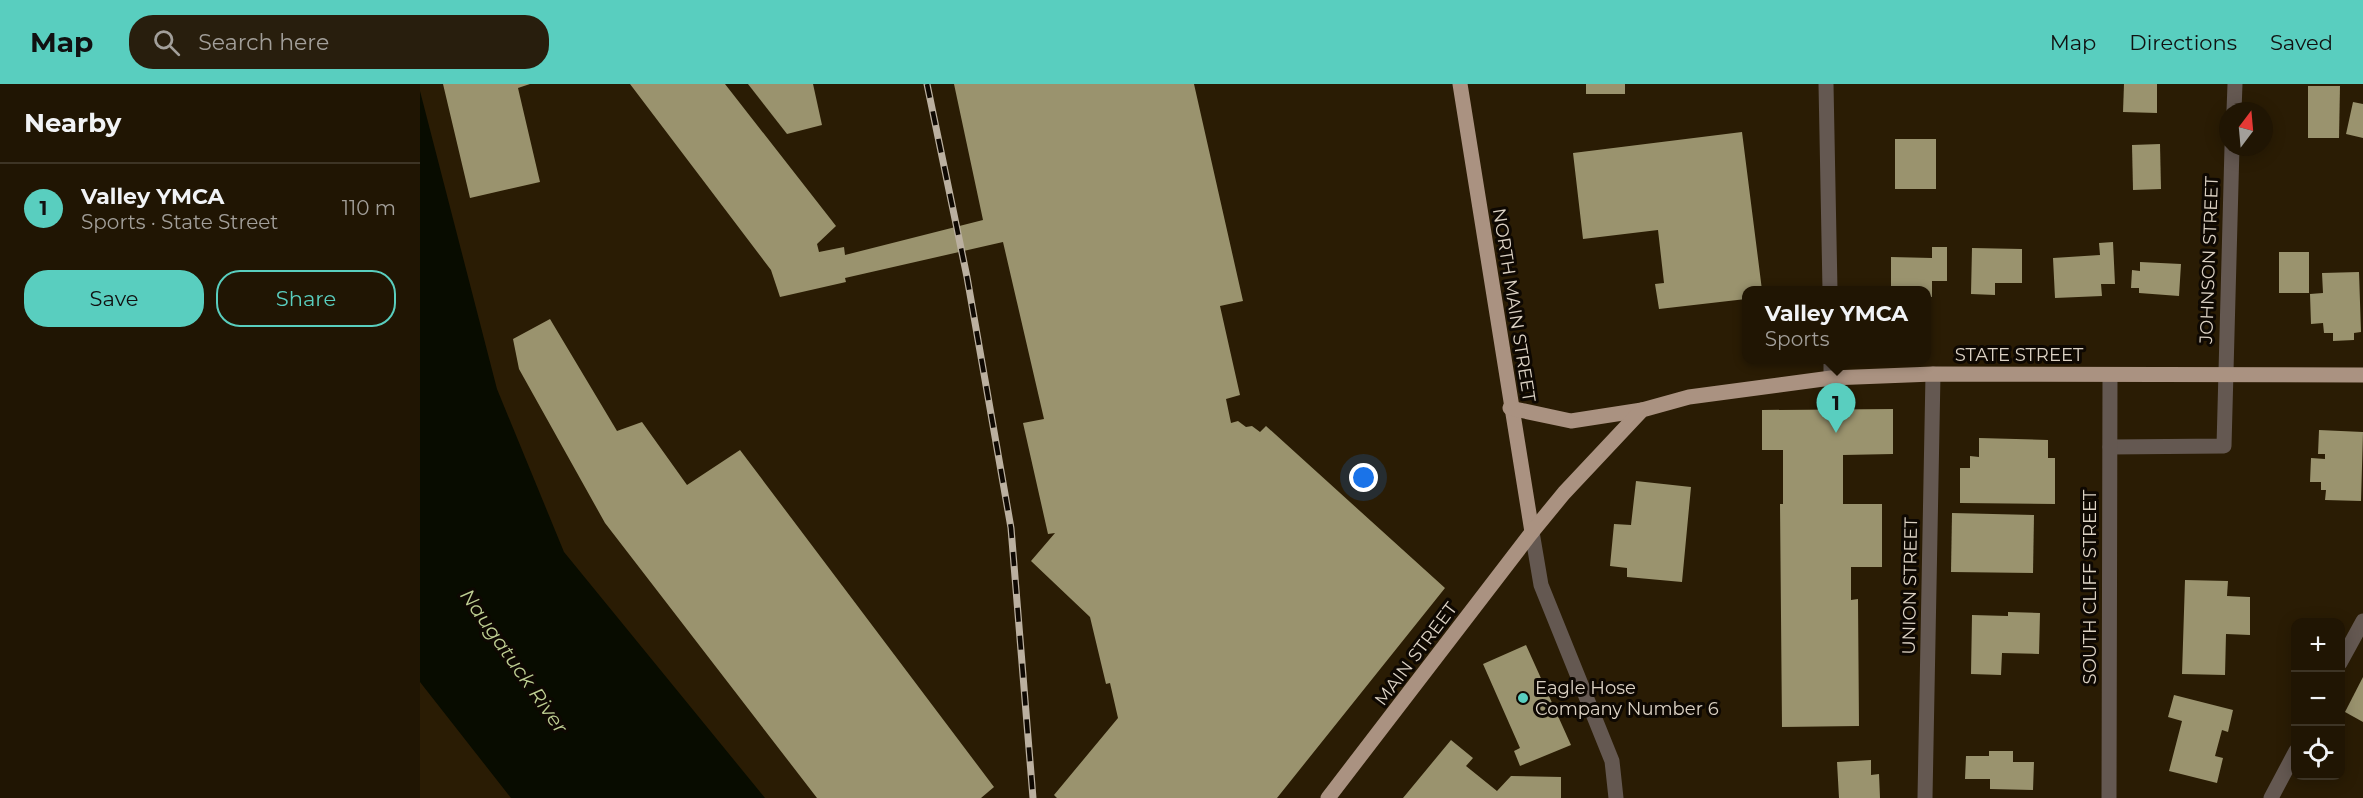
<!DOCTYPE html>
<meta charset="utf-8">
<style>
:root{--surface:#201503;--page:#281e0d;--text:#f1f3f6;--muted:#a29f9a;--line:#3d3425;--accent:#59cebf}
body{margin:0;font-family:Montserrat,sans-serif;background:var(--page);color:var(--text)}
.controls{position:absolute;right:18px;bottom:18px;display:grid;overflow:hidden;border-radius:12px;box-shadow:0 3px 15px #0003}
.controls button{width:54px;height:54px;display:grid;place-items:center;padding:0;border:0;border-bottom:2px solid var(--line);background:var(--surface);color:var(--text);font:30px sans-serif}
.compass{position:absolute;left:1799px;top:18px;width:54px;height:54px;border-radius:50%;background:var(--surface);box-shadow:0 3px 15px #0003;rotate:16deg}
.you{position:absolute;left:944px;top:394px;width:21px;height:21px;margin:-15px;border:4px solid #fff;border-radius:50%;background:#1a73e8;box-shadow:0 0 0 9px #1a73e833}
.badge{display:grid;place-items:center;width:39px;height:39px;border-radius:50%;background:var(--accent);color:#111;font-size:20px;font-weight:700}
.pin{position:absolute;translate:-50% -50px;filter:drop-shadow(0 2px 3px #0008)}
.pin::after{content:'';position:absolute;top:32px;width:21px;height:18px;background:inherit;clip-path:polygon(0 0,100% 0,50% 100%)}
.popup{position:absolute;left:1322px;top:202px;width:189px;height:78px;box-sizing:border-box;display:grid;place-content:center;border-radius:12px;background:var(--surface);filter:drop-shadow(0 2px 4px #0005);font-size:20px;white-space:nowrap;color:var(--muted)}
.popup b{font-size:22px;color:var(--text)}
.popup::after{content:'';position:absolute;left:50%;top:100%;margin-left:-12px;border:12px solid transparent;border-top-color:var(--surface)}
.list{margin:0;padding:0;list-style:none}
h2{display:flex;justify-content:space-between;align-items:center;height:78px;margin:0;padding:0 24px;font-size:26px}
h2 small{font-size:20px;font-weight:400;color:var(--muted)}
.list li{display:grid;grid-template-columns:39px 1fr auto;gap:18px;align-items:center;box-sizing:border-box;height:90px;padding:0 24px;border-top:2px solid var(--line)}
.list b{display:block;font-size:22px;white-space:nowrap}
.list p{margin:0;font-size:20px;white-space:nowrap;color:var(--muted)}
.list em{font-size:20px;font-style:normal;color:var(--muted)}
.actions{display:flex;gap:12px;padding:18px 24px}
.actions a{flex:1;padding:14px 0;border:2px solid var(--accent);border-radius:24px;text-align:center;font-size:21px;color:var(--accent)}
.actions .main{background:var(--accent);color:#111}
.icon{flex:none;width:33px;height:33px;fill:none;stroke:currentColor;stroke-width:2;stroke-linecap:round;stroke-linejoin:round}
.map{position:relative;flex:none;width:1943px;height:714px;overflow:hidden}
header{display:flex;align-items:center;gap:36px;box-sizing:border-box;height:84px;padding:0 30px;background:var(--accent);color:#111}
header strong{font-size:28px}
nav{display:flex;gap:33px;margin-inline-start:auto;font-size:21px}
.search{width:420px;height:54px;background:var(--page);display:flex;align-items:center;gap:15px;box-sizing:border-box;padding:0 21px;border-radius:24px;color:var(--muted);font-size:22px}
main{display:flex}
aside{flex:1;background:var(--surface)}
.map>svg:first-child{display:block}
</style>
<header>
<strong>Map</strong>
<div class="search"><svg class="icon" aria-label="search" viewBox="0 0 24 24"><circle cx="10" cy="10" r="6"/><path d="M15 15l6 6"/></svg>Search here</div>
<nav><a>Map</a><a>Directions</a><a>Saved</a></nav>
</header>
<main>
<aside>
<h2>Nearby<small></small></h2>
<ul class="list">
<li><span class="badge">1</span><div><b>Valley YMCA</b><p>Sports · State Street</p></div><em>110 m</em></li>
</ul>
<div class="actions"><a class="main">Save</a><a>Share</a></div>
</aside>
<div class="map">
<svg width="1943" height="714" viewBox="0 0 1943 714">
<rect width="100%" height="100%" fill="#2a1c04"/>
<polygon fill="#080c00" points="0,7 77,305 144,468 345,714 91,714 0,598"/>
<g fill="#9a936e">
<polygon points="23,0 110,0 98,4 120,98 50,114"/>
<polygon points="210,0 305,0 416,142 397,160 399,168 424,163 425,171 563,136 534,0 774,0 823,217 800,222 820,311 806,315 811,339 818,337 826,343 832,342 840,348 846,342 1025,504 857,714 637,714 634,711 698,634 690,599 686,600 670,533 611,477 635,449 628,450 603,339 624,335 583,158 425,194 426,198 360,213 351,186"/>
<polygon points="328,0 393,0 402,41 367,50"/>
<rect x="1166" y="0" width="39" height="10"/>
<polygon points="1704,0 1737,0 1737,29 1703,28"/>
<polygon points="1888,2 1920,2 1919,54 1888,54"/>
<polygon points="1933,18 1943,20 1943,54 1926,50"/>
<polygon points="1322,48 1342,206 1326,206 1326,215 1239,225 1235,200 1244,199 1238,146 1163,155 1153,69"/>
<rect x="1475" y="55" width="41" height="50"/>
<polygon points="1740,60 1741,105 1713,106 1712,61"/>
<polygon points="1693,158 1695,200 1681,200 1682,212 1635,214 1633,174 1680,171 1679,159"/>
<polygon points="1512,163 1527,163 1527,197 1512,197 1512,213 1506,212 1506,206 1471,206 1471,173 1512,174"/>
<polygon points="1552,164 1602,165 1602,199 1575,199 1575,211 1551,210"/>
<rect x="1859" y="168" width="30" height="41"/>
<polygon points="1720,178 1761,180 1759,212 1719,209 1719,204 1711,204 1712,186 1720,187"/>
<polygon points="1939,188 1941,248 1934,249 1934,256 1913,257 1913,249 1904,249 1903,239 1891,240 1890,210 1903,209 1902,189"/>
<polygon points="130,235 197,347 222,338 267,401 320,366 574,703 561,714 397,714 185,439 99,285 93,255"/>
<polygon points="1473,325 1473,370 1423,371 1423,420 1462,420 1462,483 1431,483 1431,516 1438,515 1439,642 1362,643 1360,420 1363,420 1363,366 1342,366 1342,326"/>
<polygon points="1899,346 1943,348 1941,417 1905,416 1906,406 1901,406 1901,398 1890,398 1891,374 1905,375 1905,370 1898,370"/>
<polygon points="1559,354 1628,356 1628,374 1635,374 1635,420 1540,419 1540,384 1550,384 1550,372 1559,373"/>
<polygon points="1216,397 1271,403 1262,498 1207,493 1207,484 1190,482 1194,440 1211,441"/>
<polygon points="1532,429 1614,431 1613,489 1531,488"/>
<polygon points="1765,496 1808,497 1807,512 1830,513 1830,551 1806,550 1805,591 1762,590"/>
<polygon points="1588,528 1620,529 1619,570 1582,569 1581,591 1551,590 1552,531 1588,532"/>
<polygon points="1106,561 1151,661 1100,682 1094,667 1100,664 1063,580"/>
<polygon points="1943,593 1943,638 1925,628"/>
<polygon points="1754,611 1813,626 1808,648 1802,646 1795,672 1803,674 1797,699 1749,687 1762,637 1748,633"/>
<polygon points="1031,656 1053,674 1046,682 1077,707 1091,692 1141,693 1141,714 983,714"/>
<polygon points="1569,667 1593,667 1593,678 1614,678 1613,706 1570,705 1570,695 1545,695 1546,672 1569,672"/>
<polygon points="1451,676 1451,691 1459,690 1460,714 1419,714 1417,678"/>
</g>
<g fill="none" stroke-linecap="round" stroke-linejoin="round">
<g stroke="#645851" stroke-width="15">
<polyline points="1406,0 1410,206"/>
<polyline points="1814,27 1815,0"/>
<polyline points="1411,276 1411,294"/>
<polyline points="1690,363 1804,362 1812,63"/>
<polyline points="1112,448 1121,501 1192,677 1196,714"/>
<polyline points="1920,579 1943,537"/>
<polyline points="1505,714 1513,290"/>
<polyline points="1689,714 1690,291"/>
<polyline points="1851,714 1876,667"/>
</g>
<g stroke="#aa9281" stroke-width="15">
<polyline points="1040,0 1112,448"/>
<polyline points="1090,324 1151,337 1222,326"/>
<polyline points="908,714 1112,448 1144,409 1222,326 1269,313 1411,294 1513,290 1943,291"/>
</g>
<defs>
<polyline id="rail" points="507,0 547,193 591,444 613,714"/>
</defs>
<use href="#rail" stroke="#bbb0a0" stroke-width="7"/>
<use href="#rail" stroke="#0e0802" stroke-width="4.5" stroke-dasharray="14" stroke-linecap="butt"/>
</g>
<circle fill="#59cebf" stroke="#0e0802" stroke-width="2" cx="1103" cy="614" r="6"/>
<g text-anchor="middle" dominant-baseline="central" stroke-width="6" stroke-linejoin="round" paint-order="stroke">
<g font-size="18" fill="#dcd2c4" stroke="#0e0802">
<text transform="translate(1789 176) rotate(-88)">JOHNSON STREET</text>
<text transform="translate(1094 221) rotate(81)">NORTH MAIN STREET</text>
<text x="1599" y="271">STATE STREET</text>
<text transform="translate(1490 502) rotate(-89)">UNION STREET</text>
<text transform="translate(1670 503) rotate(-90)">SOUTH CLIFF STREET</text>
<text transform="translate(996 570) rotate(-53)">MAIN STREET</text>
</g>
<g font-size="18" fill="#dcd2c4" stroke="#0e0802" text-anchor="start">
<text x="1115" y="604">Eagle Hose<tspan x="1115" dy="21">Company Number 6</tspan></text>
</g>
<g font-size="20" font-style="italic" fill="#bece92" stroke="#0e0802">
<text transform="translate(94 577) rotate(55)">Naugatuck River</text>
</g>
</g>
</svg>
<div class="controls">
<button>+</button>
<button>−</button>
<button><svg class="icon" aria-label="locate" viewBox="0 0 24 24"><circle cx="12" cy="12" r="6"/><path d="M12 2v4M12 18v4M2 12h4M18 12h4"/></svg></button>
</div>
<svg class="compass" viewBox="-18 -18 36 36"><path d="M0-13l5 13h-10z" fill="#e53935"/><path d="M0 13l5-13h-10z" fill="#a29f9a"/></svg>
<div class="you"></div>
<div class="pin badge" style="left:1416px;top:349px">1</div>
<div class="popup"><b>Valley YMCA</b>Sports</div>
</div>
</main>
